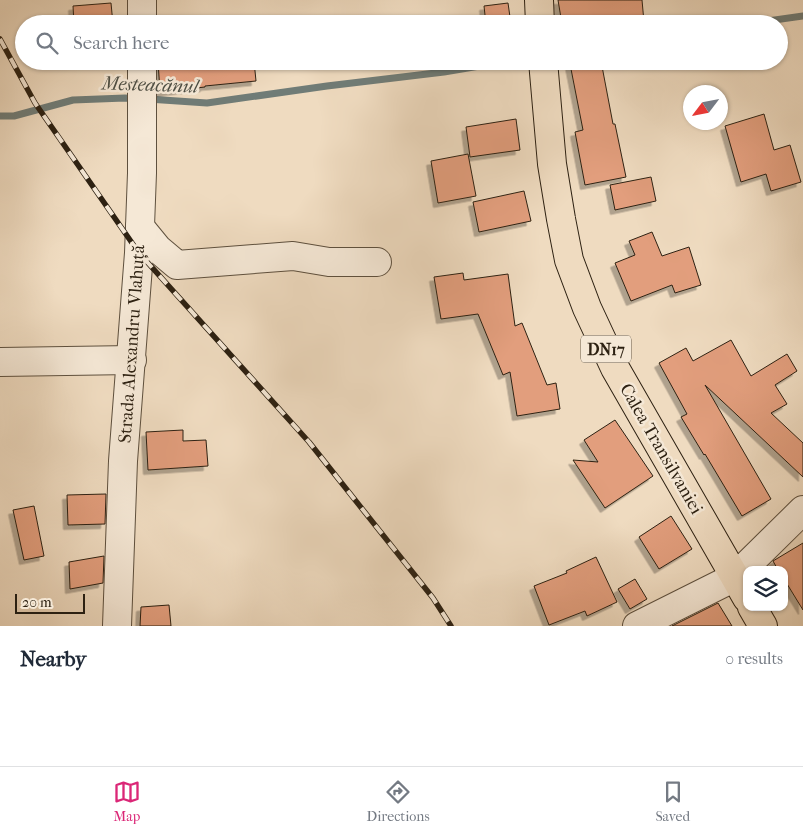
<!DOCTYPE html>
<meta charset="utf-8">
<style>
:root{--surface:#fff;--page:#f2f2f3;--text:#1f2937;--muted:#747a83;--line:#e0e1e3;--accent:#db2777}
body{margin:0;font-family:"IM FELL French Canon",serif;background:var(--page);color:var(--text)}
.controls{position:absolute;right:15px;bottom:15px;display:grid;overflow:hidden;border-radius:10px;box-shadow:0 1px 4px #0004}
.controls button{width:45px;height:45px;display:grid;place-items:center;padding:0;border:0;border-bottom:1px solid var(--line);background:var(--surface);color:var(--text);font:25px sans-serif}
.compass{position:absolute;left:683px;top:85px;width:45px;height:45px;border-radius:50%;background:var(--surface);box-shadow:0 1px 4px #0004;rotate:238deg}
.scale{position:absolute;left:15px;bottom:12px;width:70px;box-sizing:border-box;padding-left:5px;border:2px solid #2d2112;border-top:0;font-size:14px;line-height:18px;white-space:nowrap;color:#2d2112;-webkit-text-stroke:4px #f5e8d6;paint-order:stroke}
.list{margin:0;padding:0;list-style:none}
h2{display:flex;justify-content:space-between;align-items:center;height:65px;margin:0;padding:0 20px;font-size:21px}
h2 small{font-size:16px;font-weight:400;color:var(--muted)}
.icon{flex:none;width:28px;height:28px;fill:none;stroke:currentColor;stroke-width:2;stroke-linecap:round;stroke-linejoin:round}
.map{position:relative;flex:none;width:803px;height:626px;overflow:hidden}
.search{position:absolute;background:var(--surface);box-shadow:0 1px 4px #0004;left:15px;right:15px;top:15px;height:55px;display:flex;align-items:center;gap:12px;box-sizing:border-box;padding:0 18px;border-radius:28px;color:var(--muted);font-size:19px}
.sheet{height:140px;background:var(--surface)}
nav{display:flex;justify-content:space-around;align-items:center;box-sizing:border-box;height:70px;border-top:1px solid var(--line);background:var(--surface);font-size:14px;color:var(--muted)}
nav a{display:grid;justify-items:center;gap:2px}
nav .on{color:var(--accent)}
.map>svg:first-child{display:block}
</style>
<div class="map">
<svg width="803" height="626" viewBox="0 0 803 626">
<defs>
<filter id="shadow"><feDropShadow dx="-4.5" dy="4.5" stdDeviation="0" flood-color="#0004"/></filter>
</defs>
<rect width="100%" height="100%" fill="#efdbc0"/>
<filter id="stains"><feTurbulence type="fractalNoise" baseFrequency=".004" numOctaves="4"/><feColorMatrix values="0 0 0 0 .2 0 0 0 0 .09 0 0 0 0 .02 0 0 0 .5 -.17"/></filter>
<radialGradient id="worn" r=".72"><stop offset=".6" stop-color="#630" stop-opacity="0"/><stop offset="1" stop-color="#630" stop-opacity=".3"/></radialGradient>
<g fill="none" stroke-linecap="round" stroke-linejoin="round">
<g stroke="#707c77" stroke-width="7">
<polyline points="746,24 803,16"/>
<polyline points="148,99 207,103 327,86 444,72 509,61"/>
<polyline points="0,116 14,116 73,100 125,98 137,99"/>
</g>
</g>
<g fill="#e29e7d" stroke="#2d2112" filter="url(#shadow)">
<polygon points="558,0 642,0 644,22 617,24 562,24"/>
<polygon points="111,3 113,24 74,24 73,6"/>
<polygon points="508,3 511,24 486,24 484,6"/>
<polygon points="158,61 254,61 256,81 205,86 205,87 160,92"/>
<polygon points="583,61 601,61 613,124 615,124 626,177 585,185 575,132 583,130 570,64"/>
<polygon points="764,114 774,150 790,145 801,182 771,191 766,174 741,182 725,126"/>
<polygon points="516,119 520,150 470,157 466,127"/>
<polygon points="468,154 476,196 438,203 431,161"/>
<polygon points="651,177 656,201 615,210 610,185"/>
<polygon points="524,191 531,221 479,232 473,202"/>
<polygon points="652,232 662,256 689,247 701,285 675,293 672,285 631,301 615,263 635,255 629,241"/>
<polygon points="463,273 464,280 508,274 515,326 522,323 547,385 556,383 560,409 517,416 510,372 503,375 478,314 441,319 434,277"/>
<polygon points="731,340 751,376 787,354 797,371 775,385 787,404 771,413 803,443 803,477 705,385 771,499 742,516 705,454 704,455 681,417 687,414 659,363 686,348 693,361"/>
<polygon points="615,420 653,476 605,508 573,460 598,462 584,440"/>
<polygon points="183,430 183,441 206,440 208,466 148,470 146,432"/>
<polygon points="106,494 105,524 68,525 67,495"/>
<polygon points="34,506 44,556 24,560 13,510"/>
<polygon points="671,516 692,549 659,569 639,537"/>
<polygon points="803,543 803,610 784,579 784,570 778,570 773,561"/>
<polygon points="104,556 103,583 70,589 69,562"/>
<polygon points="596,557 617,602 587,616 585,611 549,625 534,586 567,573 566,571"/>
<polygon points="635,579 647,599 630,609 618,589"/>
<polygon points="718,603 732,626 672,626"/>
<polygon points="169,605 171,626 140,626 141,607"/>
</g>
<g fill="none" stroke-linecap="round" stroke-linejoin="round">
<defs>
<g id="minor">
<polyline points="142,24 142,0"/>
<polyline points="140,227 158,249 177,265 293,256 329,262 377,262"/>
<polyline points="0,362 132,360"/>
<polyline points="117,626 123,461 139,253 142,173 142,61"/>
<polyline points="637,626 735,577 803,510"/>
</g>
<g id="highway">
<polyline points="539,0 540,24"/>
<polyline points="543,61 552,164 561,219 569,260 587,308 615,368 747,598"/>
<polyline points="752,607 763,626"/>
</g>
</defs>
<use href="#minor" stroke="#5e503e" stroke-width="30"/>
<use href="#highway" stroke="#2d2112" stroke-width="30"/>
<use href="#minor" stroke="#f5e8d6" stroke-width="28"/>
<use href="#highway" stroke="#efdbc0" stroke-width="28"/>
<defs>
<polyline id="rail" points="0,39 35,103 139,253 309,442 433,598 451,626"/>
</defs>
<use href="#rail" stroke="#2d2112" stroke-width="5.5"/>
<use href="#rail" stroke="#f5e8d6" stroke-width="4" stroke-dasharray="11" stroke-linecap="butt"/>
</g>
<g text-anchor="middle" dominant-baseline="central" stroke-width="5" stroke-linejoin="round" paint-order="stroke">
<rect fill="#f5e8d6" stroke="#695d4d" stroke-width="1" x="581" y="335.5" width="50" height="27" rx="4"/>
<g font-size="16" font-weight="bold" fill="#2d2112">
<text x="606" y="349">DN17</text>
</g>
<g font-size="18" fill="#2d2112" stroke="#f5e8d6">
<text transform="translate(132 344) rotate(-86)">Strada Alexandru Vlahuță</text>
<text transform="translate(661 449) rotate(60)">Calea Transilvaniei</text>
</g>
<g font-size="19" font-style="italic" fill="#4e4f45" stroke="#f5e8d6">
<text transform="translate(150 85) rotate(2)">Mesteacănul</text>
</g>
</g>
<rect width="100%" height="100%" filter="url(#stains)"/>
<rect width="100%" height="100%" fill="url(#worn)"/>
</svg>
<div class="controls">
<button><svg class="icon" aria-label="layers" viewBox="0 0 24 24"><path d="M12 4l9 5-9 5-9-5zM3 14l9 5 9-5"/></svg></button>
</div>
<svg class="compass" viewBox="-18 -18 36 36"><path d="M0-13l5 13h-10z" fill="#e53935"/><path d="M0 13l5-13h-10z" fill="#747a83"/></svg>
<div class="scale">20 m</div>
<div class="search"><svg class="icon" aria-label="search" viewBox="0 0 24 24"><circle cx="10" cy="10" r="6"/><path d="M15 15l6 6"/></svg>Search here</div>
</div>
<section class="sheet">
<h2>Nearby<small>0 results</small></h2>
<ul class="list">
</ul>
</section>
<nav>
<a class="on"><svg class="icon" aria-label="map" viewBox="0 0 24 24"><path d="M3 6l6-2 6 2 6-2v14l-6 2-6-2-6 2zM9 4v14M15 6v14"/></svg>Map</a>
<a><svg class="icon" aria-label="directions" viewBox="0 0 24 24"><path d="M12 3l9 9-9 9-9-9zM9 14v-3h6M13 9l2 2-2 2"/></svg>Directions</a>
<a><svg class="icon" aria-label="saved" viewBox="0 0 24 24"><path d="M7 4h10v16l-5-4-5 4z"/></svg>Saved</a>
</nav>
